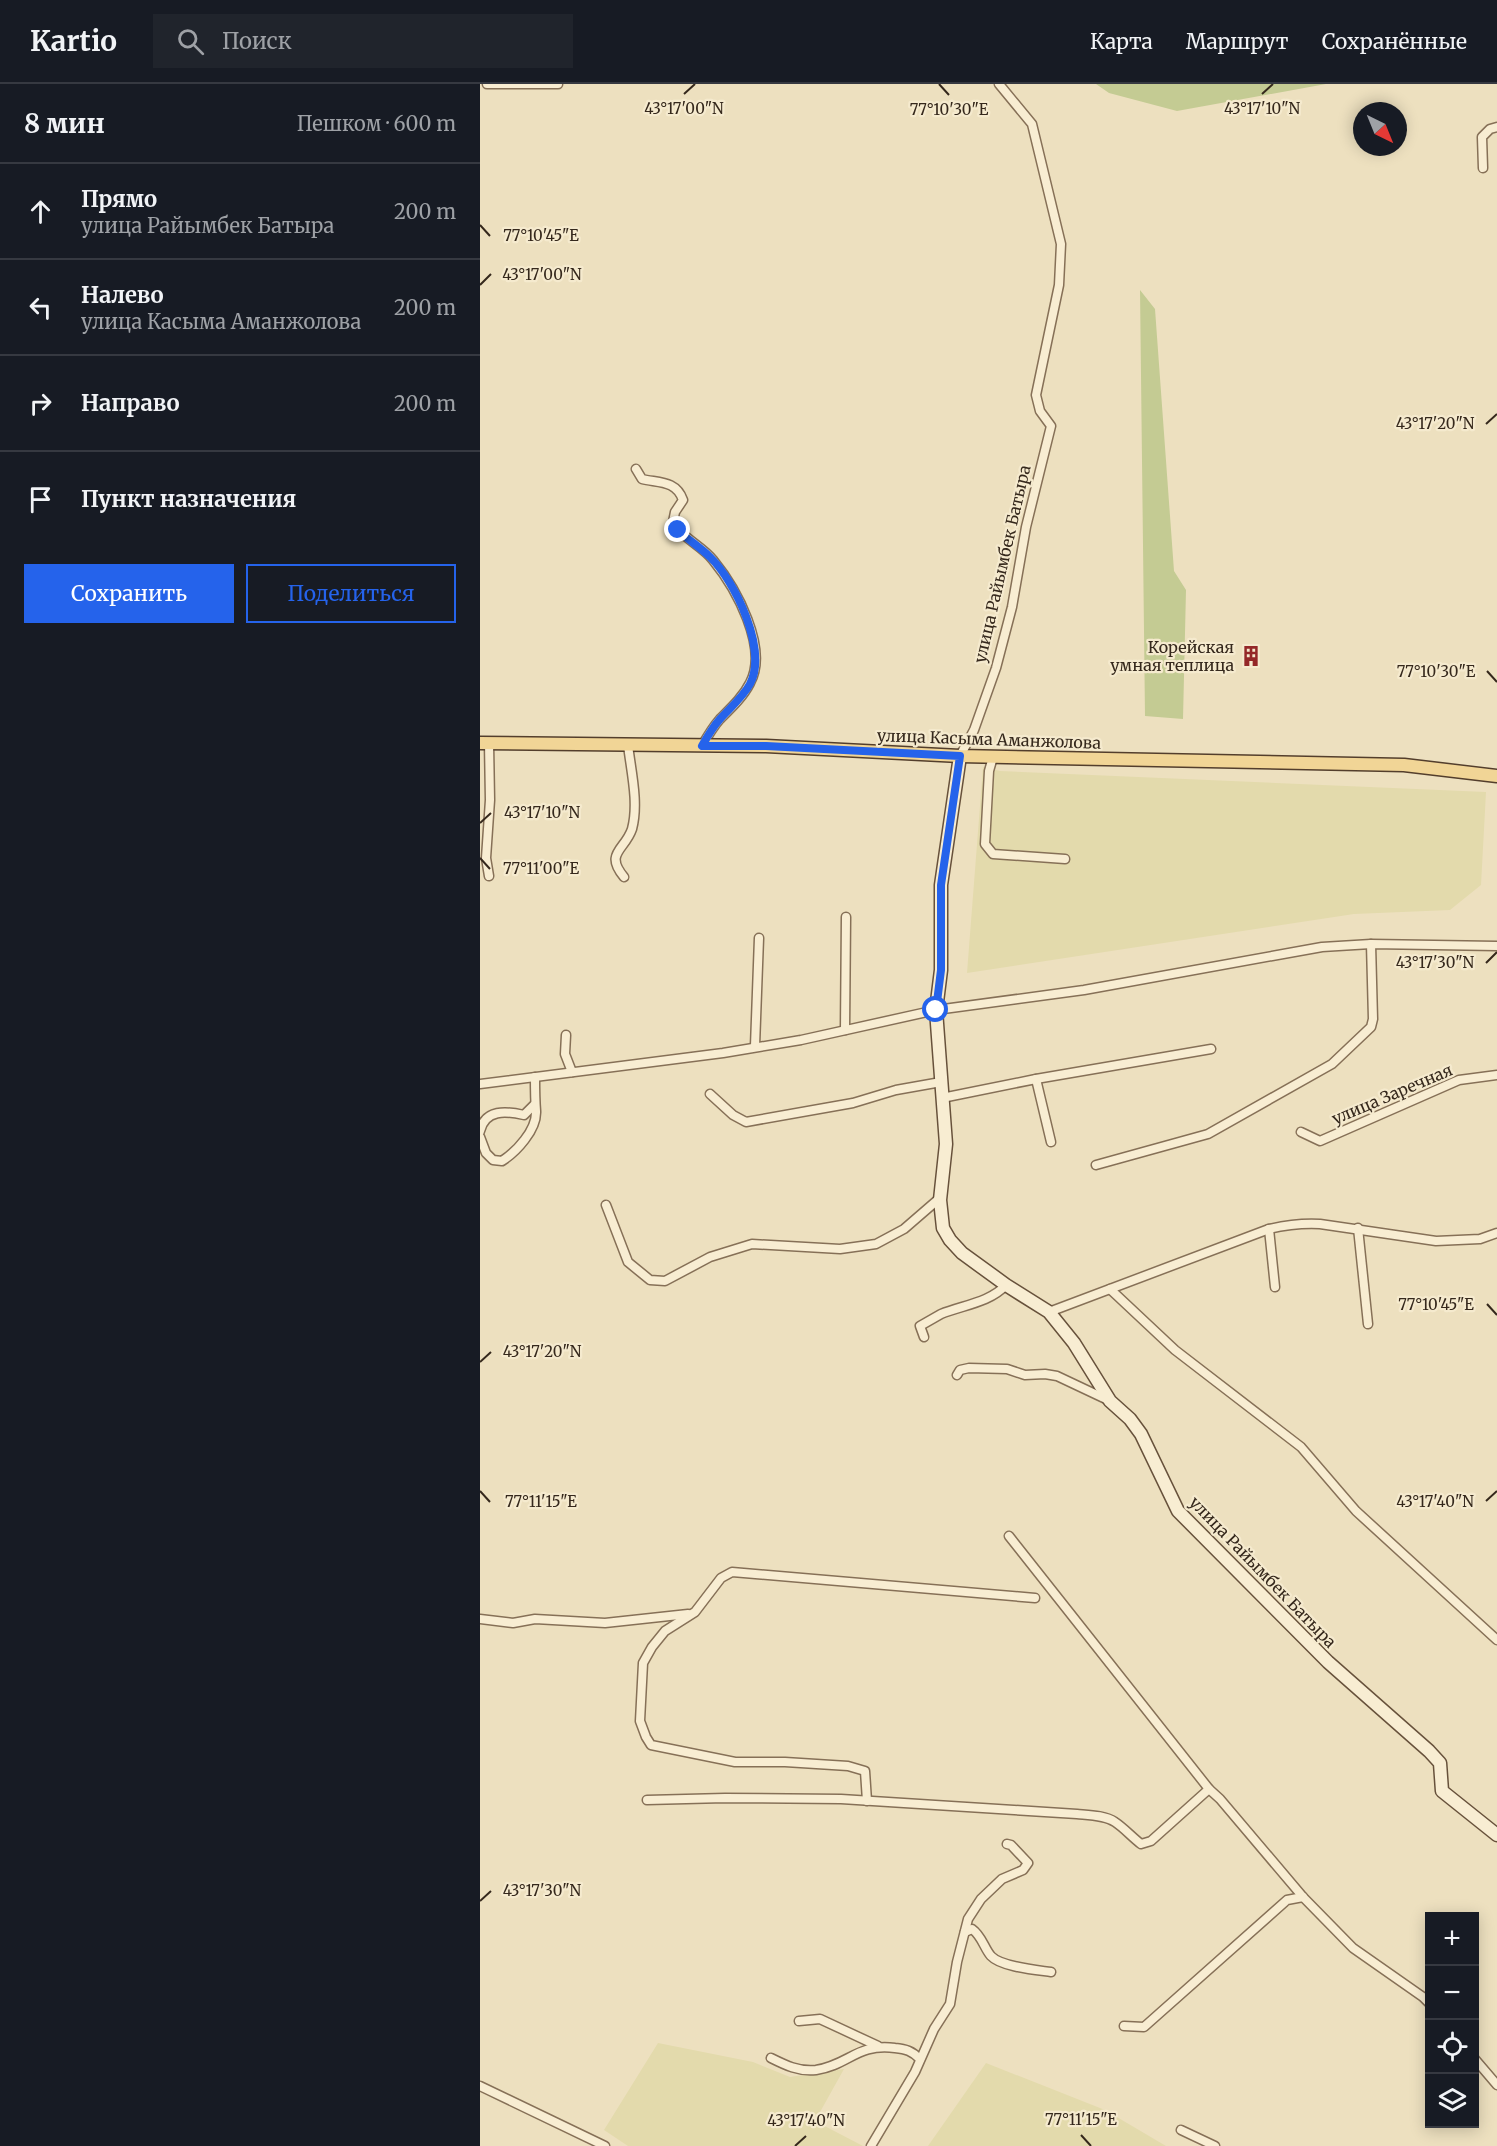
<!DOCTYPE html>
<html lang="ru">
<meta charset="utf-8">
<style>
:root{--surface:#171b24;--page:#20242c;--text:#f1f3f6;--muted:#9ea1a6;--line:#363941;--accent:#2563eb}
body{margin:0;font-family:Merriweather,serif;background:var(--page);color:var(--text)}
.controls{position:absolute;right:18px;bottom:18px;display:grid;overflow:hidden;border-radius:0px;box-shadow:0 3px 15px #0003}
.controls button{width:54px;height:54px;display:grid;place-items:center;padding:0;border:0;border-bottom:2px solid var(--line);background:var(--surface);color:var(--text);font:30px sans-serif}
.compass{position:absolute;left:873px;top:18px;width:54px;height:54px;border-radius:50%;background:var(--surface);box-shadow:0 3px 15px #0003;rotate:137deg}
.stop{position:absolute;width:18px;height:18px;margin:-14px;border:4px solid #2563eb;border-radius:50%;background:#fff}
.stop.end{background:#2563eb;border-color:#fff;box-shadow:0 2px 6px #0008}
.list{margin:0;padding:0;list-style:none}
h2{display:flex;justify-content:space-between;align-items:center;height:78px;margin:0;padding:0 24px;font-size:26px}
h2 small{font-size:20px;font-weight:400;color:var(--muted)}
.list li{display:grid;grid-template-columns:39px 1fr auto;gap:18px;align-items:center;box-sizing:border-box;height:96px;padding:0 24px;border-top:2px solid var(--line)}
.list b{display:block;font-size:22px;white-space:nowrap}
.list p{margin:0;font-size:20px;white-space:nowrap;color:var(--muted)}
.list em{font-size:20px;font-style:normal;color:var(--muted)}
.actions{display:flex;gap:12px;padding:18px 24px}
.actions a{flex:1;padding:14px 0;border:2px solid var(--accent);border-radius:0px;text-align:center;font-size:21px;color:var(--accent)}
.actions .main{background:var(--accent);color:#fff}
.icon{flex:none;width:33px;height:33px;fill:none;stroke:currentColor;stroke-width:2;stroke-linecap:round;stroke-linejoin:round}
.map{position:relative;flex:none;width:1017px;height:2062px;overflow:hidden}
header{display:flex;align-items:center;gap:36px;box-sizing:border-box;height:84px;padding:0 30px;background:var(--surface);border-bottom:2px solid var(--line)}
header strong{font-size:28px}
nav{display:flex;gap:33px;margin-inline-start:auto;font-size:21px}
.search{width:420px;height:54px;background:var(--page);display:flex;align-items:center;gap:15px;box-sizing:border-box;padding:0 21px;border-radius:0px;color:var(--muted);font-size:22px}
main{display:flex}
aside{flex:1;background:var(--surface)}
.map>svg:first-child{display:block}
</style>
<header>
<strong>Kartio</strong>
<div class="search"><svg class="icon" aria-label="search" viewBox="0 0 24 24"><circle cx="10" cy="10" r="6"/><path d="M15 15l6 6"/></svg>Поиск</div>
<nav><a>Карта</a><a>Маршрут</a><a>Сохранённые</a></nav>
</header>
<main>
<aside>
<h2>8 мин<small>Пешком · 600 m</small></h2>
<ul class="list">
<li><svg class="icon" aria-label="ahead" viewBox="0 0 24 24"><path d="M12 20V5M6 11l6-6 6 6"/></svg><div><b>Прямо</b><p>улица Райымбек Батыра</p></div><em>200 m</em></li>
<li><svg class="icon" aria-label="left" viewBox="0 0 24 24"><path d="M17 20v-9H6M10 6l-5 5 5 5"/></svg><div><b>Налево</b><p>улица Касыма Аманжолова</p></div><em>200 m</em></li>
<li><svg class="icon" aria-label="right" viewBox="0 0 24 24"><path d="M7 20v-9h11M14 6l5 5-5 5"/></svg><div><b>Направо</b></div><em>200 m</em></li>
<li><svg class="icon" aria-label="arrive" viewBox="0 0 24 24"><path d="M6 21V4h12l-3 4 3 4H6"/></svg><div><b>Пункт назначения</b></div></li>
</ul>
<div class="actions"><a class="main">Сохранить</a><a>Поделиться</a></div>
</aside>
<div class="map">
<svg width="1017" height="2062" viewBox="0 0 1017 2062">
<rect width="100%" height="100%" fill="#ede0bf"/>
<g fill="#e3daac">
<polygon points="503,683 520,687 1006,708 1001,801 970,826 874,830 487,889"/>
<polygon points="178,1959 273,1978 310,1993 364,1985 335,2037 383,2062 148,2062 124,2046"/>
<polygon points="506,1979 625,2026 686,2062 448,2062"/>
</g>
<g fill="#c4cb93">
<polygon points="616,0 846,0 697,27 629,9"/>
<polygon points="660,206 675,225 694,487 706,506 703,635 665,632"/>
</g>
<g fill="none" stroke-linecap="round" stroke-linejoin="round">
<defs>
<g id="street">
<polyline points="7,0 78,0"/>
<polyline points="1003,84 1002,53 1010,45 1017,43"/>
<path d="M156,385L162,395C178,399 196,396 203,416L195,428L193,438C203,455 221,461 233,476C256,504 289,564 270,599C263,613 251,624 240,635C233,643 227,653 222,662"/>
<polyline points="480,672 494,646 516,584 532,523 546,443 571,342 560,327 556,311 579,201 581,160 552,40 519,0"/>
<polyline points="513,673 509,687 505,760 513,770 585,775"/>
<polyline points="9,792 6,774 10,716 9,659"/>
<path d="M144,793C124,769 145,766 152,745C159,719 151,687 148,661"/>
<polyline points="365,946 366,833"/>
<polyline points="86,951 85,970 92,988"/>
<polyline points="275,962 279,854"/>
<polyline points="556,995 571,1058"/>
<polyline points="0,1000 243,969 321,956 456,926 604,906 842,863 891,860 1017,862"/>
<polyline points="230,1010 253,1031 266,1038 373,1019 416,1006 461,998"/>
<polyline points="462,1014 556,995 731,965"/>
<path d="M0,1047C5,1025 26,1027 44,1031L54,1021"/>
<polyline points="821,1048 840,1057 979,996 1017,991"/>
<path d="M0,1053L6,1069L13,1076L22,1077C36,1068 57,1046 56,1027C55,1015 55,1004 55,993"/>
<polyline points="616,1081 728,1050 852,980 891,943 893,935 891,860"/>
<polyline points="126,1121 148,1178 170,1196 185,1197 230,1173 272,1160 360,1165 396,1160 424,1145 461,1113"/>
<polyline points="878,1144 888,1240"/>
<polyline points="789,1145 795,1203"/>
<polyline points="630,1205 695,1266 821,1363 876,1427 1017,1556"/>
<path d="M569,1228L789,1145C806,1141 822,1139 840,1140L956,1157L1000,1155L1017,1149"/>
<path d="M444,1253L440,1242C447,1238 454,1234 461,1230C483,1221 509,1219 526,1201"/>
<polyline points="477,1291 480,1286 489,1284 527,1285 545,1291 565,1290 577,1292 630,1317"/>
<polyline points="529,1452 729,1705 740,1715 823,1813 873,1864 943,1913 950,1920"/>
<polyline points="0,1535 33,1539 55,1535 125,1539 208,1530"/>
<path d="M167,1716L245,1714L361,1715L597,1730C608,1731 625,1731 635,1738C644,1744 652,1753 661,1760L671,1757L729,1705"/>
<polyline points="387,1717 385,1687 368,1682 305,1678 255,1678 171,1661 166,1653 160,1637 163,1579 172,1563 185,1547 215,1528 241,1494 252,1488 555,1514"/>
<path d="M485,1848L492,1845C502,1852 504,1864 511,1872C521,1883 557,1886 571,1888"/>
<polyline points="319,1937 340,1935 398,1962"/>
<polyline points="644,1942 664,1943 807,1816 823,1813"/>
<path d="M291,1974C305,1981 319,1988 336,1986C369,1981 377,1959 415,1964C426,1965 432,1967 440,1975"/>
<polyline points="994,1974 1017,2001"/>
<polyline points="0,2002 125,2062"/>
<polyline points="701,2046 735,2062"/>
<polyline points="391,2062 435,1988 454,1945 470,1920 477,1878 488,1835 501,1815 522,1795 543,1786 548,1779 531,1761 527,1760"/>
</g>
<polyline id="secondary" points="480,672 461,801 461,886 456,926 466,1060 460,1116 463,1144 470,1156 482,1169 526,1201 569,1228 594,1259 630,1317 650,1335 661,1350 698,1427 848,1578 949,1667 960,1679 962,1707 1017,1751"/>
<polyline id="primary" points="0,659 286,662 480,672 924,681 1017,692"/>
</defs>
<use href="#street" stroke="#867057" stroke-width="11"/>
<use href="#secondary" stroke="#67513b" stroke-width="15"/>
<use href="#primary" stroke="#533e2c" stroke-width="15"/>
<use href="#street" stroke="#f8edd2" stroke-width="8"/>
<use href="#secondary" stroke="#f8edd2" stroke-width="12"/>
<use href="#primary" stroke="#f1d596" stroke-width="12"/>
</g>
<g fill="none" stroke-linecap="round" stroke-linejoin="round">
<path stroke="#2563eb" stroke-width="8" d="M198,446C208,456 220,463 230,473C255,497 288,566 270,600C263,613 250,624 240,635C233,643 227,653 222,662H286L480,672L461,801V886L456,926"/>
</g>
<path fill="none" stroke="#35281c" stroke-width="2" d="M459,0L469,11M204,10L215,0M782,10L793,0M0,141L10,152M0,201L11,190M1006,340L1017,330M1007,587L1017,598M0,739L11,729M0,774L10,785M1006,879L1017,868M1007,1220L1017,1231M0,1278L11,1268M0,1407L10,1418M1006,1417L1017,1407M0,1817L11,1807M601,2051L611,2062M315,2062L326,2052"/>
<defs>
<symbol id="building-bare" viewBox="-9 -9 18 18"><path d="M-4-6H4V6H1V3H-1V6H-4ZM-2.5-4.3h1.7v1.8h-1.7ZM.8-4.3h1.7v1.8H.8ZM-2.5-1h1.7V.8h-1.7ZM.8-1h1.7V.8H.8Z" fill="#942828" stroke="#f5eace" stroke-width="2.5" paint-order="stroke"/></symbol>
</defs>
<g fill-rule="evenodd">
<use href="#building-bare" x="756" y="557" width="30" height="30"/>
</g>
<g text-anchor="middle" dominant-baseline="central" stroke-width="4.5" stroke-linejoin="round" paint-order="stroke">
<g font-size="16" fill="#35281c" stroke="#f5eace">
<text transform="translate(522 480) rotate(-77)">улица Райымбек Батыра</text>
<text transform="translate(509 655) rotate(2)">улица Касыма Аманжолова</text>
<text transform="translate(912 1010) rotate(-23)">улица Заречная</text>
<text transform="translate(783 1488) rotate(46)">улица Райымбек Батыра</text>
</g>
<g font-size="16" fill="#35281c" stroke="#f5eace" text-anchor="end">
<text x="754" y="563">Корейская<tspan x="754" dy="18">умная теплица</tspan></text>
</g>
</g>
<g font-size="15" text-anchor="middle" fill="#35281c" stroke="#f5eace" stroke-width="4.5" stroke-linejoin="round" paint-order="stroke">
<text x="204" y="30">43°17'00"N</text>
<text x="782" y="30">43°17'10"N</text>
<text x="469" y="31">77°10'30"E</text>
<text x="61" y="157">77°10'45"E</text>
<text x="62" y="196">43°17'00"N</text>
<text x="955" y="345">43°17'20"N</text>
<text x="956" y="593">77°10'30"E</text>
<text x="62" y="734">43°17'10"N</text>
<text x="61" y="790">77°11'00"E</text>
<text x="955" y="884">43°17'30"N</text>
<text x="956" y="1226">77°10'45"E</text>
<text x="62" y="1273">43°17'20"N</text>
<text x="955" y="1423">43°17'40"N</text>
<text x="61" y="1423">77°11'15"E</text>
<text x="62" y="1812">43°17'30"N</text>
<text x="601" y="2041">77°11'15"E</text>
<text x="326" y="2042">43°17'40"N</text>
</g>
</svg>
<div class="controls">
<button>+</button>
<button>−</button>
<button><svg class="icon" aria-label="locate" viewBox="0 0 24 24"><circle cx="12" cy="12" r="6"/><path d="M12 2v4M12 18v4M2 12h4M18 12h4"/></svg></button>
<button><svg class="icon" aria-label="layers" viewBox="0 0 24 24"><path d="M12 4l9 5-9 5-9-5zM3 14l9 5 9-5"/></svg></button>
</div>
<svg class="compass" viewBox="-18 -18 36 36"><path d="M0-13l5 13h-10z" fill="#e53935"/><path d="M0 13l5-13h-10z" fill="#9ea1a6"/></svg>
<div class="stop" style="left:456px;top:926px"></div>
<div class="stop end" style="left:198px;top:446px"></div>
</div>
</main>
